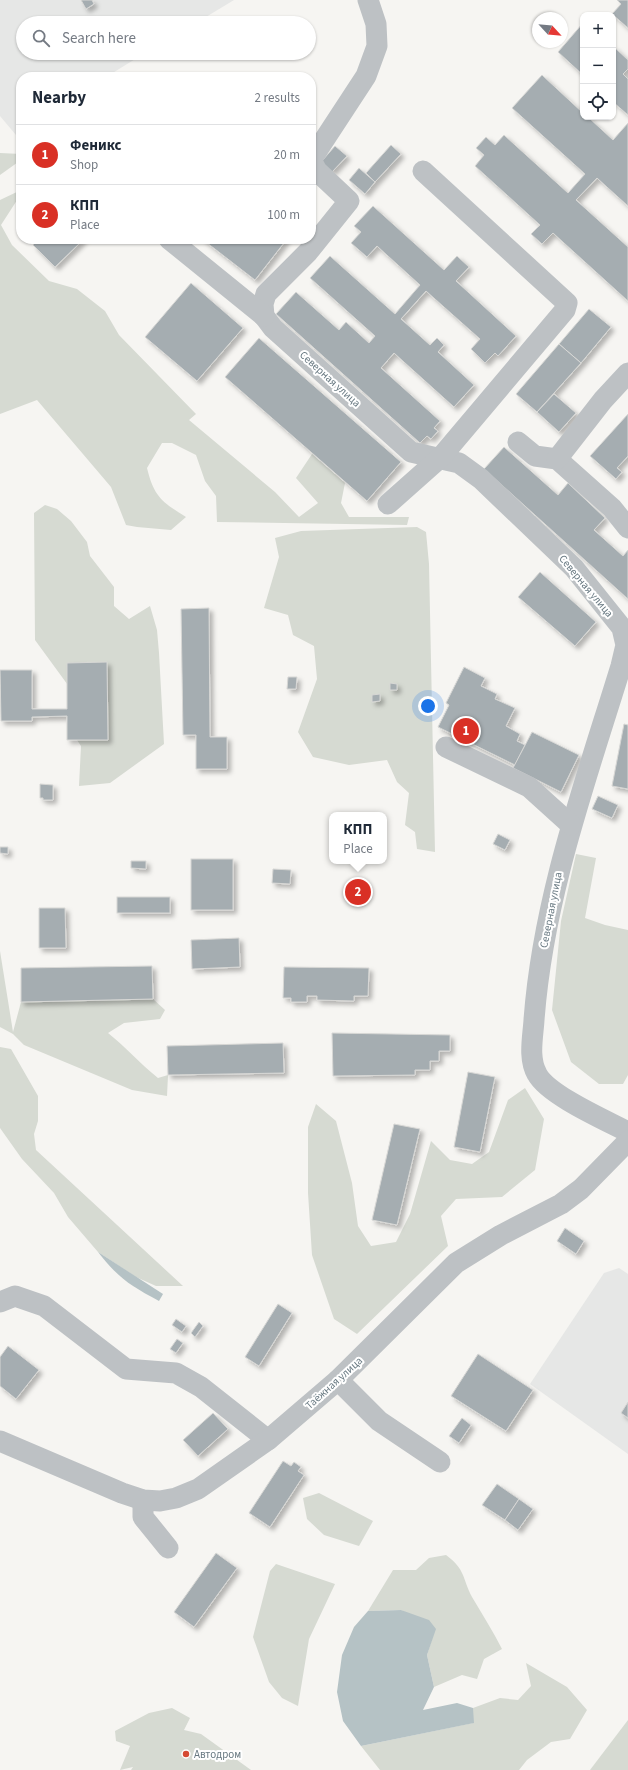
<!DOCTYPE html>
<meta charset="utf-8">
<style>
:root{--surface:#fff;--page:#f2f2f3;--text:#1f2937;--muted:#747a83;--line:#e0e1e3;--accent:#d93025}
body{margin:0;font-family:"Source Sans 3",sans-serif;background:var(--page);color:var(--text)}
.controls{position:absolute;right:12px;top:12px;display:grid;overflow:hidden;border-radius:8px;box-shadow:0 1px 3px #0004}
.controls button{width:36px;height:36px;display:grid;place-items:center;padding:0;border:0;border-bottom:1px solid var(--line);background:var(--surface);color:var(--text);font:20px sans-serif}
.compass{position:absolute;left:532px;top:12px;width:36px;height:36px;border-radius:50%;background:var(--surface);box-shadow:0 1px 3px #0004;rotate:116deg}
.you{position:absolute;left:428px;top:706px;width:14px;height:14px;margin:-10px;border:3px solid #fff;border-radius:50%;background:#1a73e8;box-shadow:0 0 0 6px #1a73e833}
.badge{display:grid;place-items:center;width:26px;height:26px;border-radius:50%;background:var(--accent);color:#fff;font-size:13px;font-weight:700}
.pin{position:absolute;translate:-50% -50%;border:2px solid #fff;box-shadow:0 1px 4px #0006}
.popup{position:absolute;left:329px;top:812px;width:58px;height:52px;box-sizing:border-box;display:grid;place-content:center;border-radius:8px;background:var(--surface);filter:drop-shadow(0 1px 3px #0005);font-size:13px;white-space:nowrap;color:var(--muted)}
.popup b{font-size:15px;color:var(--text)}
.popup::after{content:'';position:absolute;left:50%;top:100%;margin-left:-8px;border:8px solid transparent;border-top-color:var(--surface)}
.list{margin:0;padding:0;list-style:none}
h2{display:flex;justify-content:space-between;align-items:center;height:52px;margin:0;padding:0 16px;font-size:17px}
h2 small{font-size:13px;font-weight:400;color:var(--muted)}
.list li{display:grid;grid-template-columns:26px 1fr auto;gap:12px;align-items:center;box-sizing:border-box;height:60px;padding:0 16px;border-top:1px solid var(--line)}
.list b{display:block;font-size:15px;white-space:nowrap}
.list p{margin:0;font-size:13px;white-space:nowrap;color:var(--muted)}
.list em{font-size:13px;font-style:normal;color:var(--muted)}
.icon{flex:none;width:22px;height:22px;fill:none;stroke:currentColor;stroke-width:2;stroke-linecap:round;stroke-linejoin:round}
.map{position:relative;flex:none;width:628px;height:1770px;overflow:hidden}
.search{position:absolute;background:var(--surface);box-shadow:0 1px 3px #0004;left:16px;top:16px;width:300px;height:44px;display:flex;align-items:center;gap:10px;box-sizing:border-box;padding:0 14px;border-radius:22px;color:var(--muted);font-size:15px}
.panel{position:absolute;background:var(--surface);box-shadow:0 1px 3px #0004;left:16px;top:72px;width:300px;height:172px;border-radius:16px}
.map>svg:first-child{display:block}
</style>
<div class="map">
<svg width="628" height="1770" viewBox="0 0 628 1770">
<defs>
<filter id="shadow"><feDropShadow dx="3.5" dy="3.5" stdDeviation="2" flood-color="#0004"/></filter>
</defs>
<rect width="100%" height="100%" fill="#f6f5f2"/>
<g fill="#e6e7e6">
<polygon points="0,0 234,0 196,23 23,23 23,53 145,53 106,77 21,77 21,131 16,135 0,116"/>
<polygon points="619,1268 628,1274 628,1454 530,1384 604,1273"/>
</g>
<g fill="#d6dad2">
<polygon points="0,153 21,154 21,160 0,175"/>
<path d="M21,190V194L1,225L12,245L49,281L77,289L105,311L119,335L196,414L189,420L275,492L299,517L318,503L296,478L312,454L345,483L341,503L349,517H409L407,525L217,522L216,496L205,481L196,455L172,443H162L147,468C154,497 162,502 186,517L171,530L137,527L126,525L111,487L37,400L0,414V200Z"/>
<polygon points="45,505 57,509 71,521 87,542 90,556 114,587 114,606 129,619 150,606 157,630 159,653 164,744 110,783 79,786 81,746 77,740 108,740 35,640 34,513"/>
<polygon points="417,527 426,532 429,564 435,852 417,849 415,832 405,825 409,793 397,782 387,760 349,765 313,757 298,732 317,679 314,646 293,635 288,615 264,608 279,557 275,538 301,531"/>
<polygon points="576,854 596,858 585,918 605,925 628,930 628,1075 623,1084 599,1084 571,1062 552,1010 561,921"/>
<path d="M0,951L13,1032L21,1002L153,999L165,1010L160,1019L124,1023L108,1033C126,1047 140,1064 158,1078L168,1075L167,1096L132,1090L24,1045L13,1034L0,1027Z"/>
<polygon points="0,1047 11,1049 38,1096 38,1121 34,1134 36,1150 183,1286 156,1286 136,1277 98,1252 68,1217 54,1193 22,1159 0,1128"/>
<polygon points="525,1088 544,1119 535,1170 502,1197 456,1199 441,1216 448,1246 357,1334 334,1319 312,1255 308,1193 308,1127 316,1104 336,1121 352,1183 358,1226 371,1246 396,1242 410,1214 431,1141 450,1160 472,1164 489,1152 508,1100"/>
<polygon points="319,1493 373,1521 359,1546 324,1535 307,1519 303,1498"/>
<path d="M446,1555C466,1570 462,1578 472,1597C482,1614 493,1631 502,1649L484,1659L477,1679L462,1675L434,1687L427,1655L435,1629L401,1610L368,1611L393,1570H416L429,1558Z"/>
<polygon points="276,1564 335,1584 309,1639 298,1706 282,1698 269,1682 253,1637 270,1571"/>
<polygon points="526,1663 567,1687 587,1710 570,1739 551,1742 527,1760 519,1770 380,1770 361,1746 473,1723 473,1708 500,1698 518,1700 531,1686"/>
<polygon points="172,1708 190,1718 184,1730 201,1734 251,1770 131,1770 133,1767 120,1770 130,1746 116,1741 115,1731 149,1713"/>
<polygon points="628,1720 628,1770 590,1770"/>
</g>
<g fill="#b5c2c5">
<path d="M98,1252L163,1294L159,1301C131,1286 118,1278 98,1252Z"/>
<polygon points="401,1610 429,1620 436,1629 427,1655 434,1687 423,1710 457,1703 473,1708 474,1723 361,1746 343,1721 337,1692 342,1655 354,1627 368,1611"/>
</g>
<g fill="#a5adb1" stroke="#d7d7d5" filter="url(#shadow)">
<polygon points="81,0 92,0 94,4 86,9"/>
<polygon points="617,0 628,0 628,28 612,14 621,4"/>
<polygon points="583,23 583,75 558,52"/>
<polygon points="613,46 628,60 628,69 623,74 628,79 628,115 613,102"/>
<polygon points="542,75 583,113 583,117 588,117 613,140 628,123 628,206 597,178 576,200 628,247 628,301 553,233 542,244 531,234 540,225 475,166 484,155 476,148 486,137 495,145 504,135 568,193 585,174 512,108"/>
<polygon points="391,145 401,154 375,182 366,173"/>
<polygon points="335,146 347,156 332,172 321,162"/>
<polygon points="359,168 375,182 365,194 349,180"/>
<polygon points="373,206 444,270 457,256 469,267 456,281 516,336 498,356 495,353 485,363 471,349 480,339 426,291 401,319 430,345 437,338 444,345 438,352 474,385 454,407 394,353 381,368 440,421 434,428 438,431 431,439 427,436 420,443 276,314 296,292 339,330 346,322 369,343 375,336 310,278 330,256 395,314 420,285 377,246 367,257 351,243 361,232 354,226"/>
<polygon points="39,239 84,239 55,267 33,245"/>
<polygon points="202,239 287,239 255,280"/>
<polygon points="191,283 243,328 197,381 145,337"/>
<polygon points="589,309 611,327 581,363 559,344"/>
<polygon points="259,338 401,462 367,501 225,377"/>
<polygon points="559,344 581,363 537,412 516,394"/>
<polygon points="554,394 576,413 559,432 537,412"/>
<polygon points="628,414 628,456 617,468 622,472 616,479 590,456"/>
<polygon points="504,447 558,495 568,483 605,518 594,530 623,556 628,550 628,599 484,469"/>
<polygon points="540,572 596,622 575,646 518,597"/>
<polygon points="209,608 210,737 227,737 227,769 196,769 196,735 183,735 181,609"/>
<polygon points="107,662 108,740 67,740 67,716 32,717 32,721 1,721 0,670 32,670 32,709 67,709 67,663"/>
<polygon points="464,667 485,678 481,686 497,694 495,699 515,708 506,726 520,734 517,741 525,745 515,765 438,727 449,705 446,703"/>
<polygon points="288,677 297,677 296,689 287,689"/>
<polygon points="390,683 397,684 397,690 390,690"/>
<polygon points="380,694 380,701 372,702 372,695"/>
<polygon points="624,724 628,725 628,789 612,786"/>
<polygon points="532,732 579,755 561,792 513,768"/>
<polygon points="40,784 53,785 53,800 43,800 43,798 40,798"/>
<polygon points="598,796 618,805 612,818 592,809"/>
<polygon points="498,834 510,840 505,850 493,844"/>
<polygon points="0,847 8,847 8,854 0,853"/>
<rect x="191" y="859" width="42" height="51"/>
<polygon points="131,861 146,861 146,869 131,868"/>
<polygon points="273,869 291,870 290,884 272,883"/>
<polygon points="358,883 367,893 358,900 350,890"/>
<rect x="117" y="897" width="53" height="16"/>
<polygon points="39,908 65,908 66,948 39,948"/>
<polygon points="239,938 240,967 192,969 191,940"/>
<polygon points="152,966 153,999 21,1002 21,968"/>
<polygon points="284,967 369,968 368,996 354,996 354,1001 317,1000 317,996 307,996 307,1002 291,1002 291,998 283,998"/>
<polygon points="332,1033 450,1035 450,1051 439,1051 439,1061 430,1061 430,1070 415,1070 415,1075 333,1076"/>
<polygon points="283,1043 284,1073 168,1075 167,1046"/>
<polygon points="468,1072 495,1077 480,1152 454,1147"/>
<polygon points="394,1124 420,1129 397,1225 372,1220"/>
<polygon points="565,1228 584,1241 576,1254 557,1241"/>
<polygon points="278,1304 292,1313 259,1366 245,1357"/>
<polygon points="176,1319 186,1326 182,1332 172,1325"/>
<polygon points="199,1322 203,1326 195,1337 191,1333"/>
<polygon points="177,1339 183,1343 176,1353 170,1349"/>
<polygon points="8,1346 39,1370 16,1399 0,1386 0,1357"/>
<polygon points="478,1354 533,1390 506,1431 451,1396"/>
<polygon points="628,1402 628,1418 621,1413"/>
<polygon points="213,1413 228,1429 198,1456 183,1440"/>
<polygon points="462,1418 471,1425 459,1443 449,1436"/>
<polygon points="283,1461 291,1466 294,1462 301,1467 298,1471 304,1475 270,1527 249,1513"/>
<polygon points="497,1484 519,1499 505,1520 482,1505"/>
<polygon points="519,1499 533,1509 518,1530 505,1520"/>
<polygon points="216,1553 237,1568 194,1627 174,1612"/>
</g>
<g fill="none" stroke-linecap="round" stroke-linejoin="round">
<g stroke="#bdc1c4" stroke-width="21">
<path d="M368,0L376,24L377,46L366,76L311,160L317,171L349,201L308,252L266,294L263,304L264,316L273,328L411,452L459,463L481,479L574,568L622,628L626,645L621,666C585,783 543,898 534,1020C533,1037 528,1058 537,1074C548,1095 605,1120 628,1132"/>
<polyline points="169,239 264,316"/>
<polyline points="518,442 535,456 557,459 612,508 628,528"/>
<polyline points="557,459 603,400 628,373"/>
<polyline points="388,504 441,457 565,310 567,303 423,171"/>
<polyline points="446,747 529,787 571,825"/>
<polyline points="0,1302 15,1296 44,1306 126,1369 176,1373 201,1387 268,1440"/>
<polyline points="338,1380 379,1421 440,1462"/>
<polyline points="0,1441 122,1493 143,1500 160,1501 176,1498 198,1489 268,1440 338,1380 456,1263 501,1235 561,1204 581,1189 628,1141"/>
<polyline points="143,1500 143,1517 168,1548"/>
</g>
</g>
<circle fill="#d54a33" stroke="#fff" stroke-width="1.5" cx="186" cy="1754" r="4"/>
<g text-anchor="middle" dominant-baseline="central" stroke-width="4" stroke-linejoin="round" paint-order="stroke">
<g font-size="11" fill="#677881" stroke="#fff">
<text transform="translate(330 379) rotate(42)">Северная улица</text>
<text transform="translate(586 586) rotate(50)">Северная улица</text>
<text transform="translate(551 910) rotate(-79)">Северная улица</text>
<text transform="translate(334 1383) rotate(-42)">Таёжная улица</text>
</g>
<g font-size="11" fill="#677881" stroke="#fff" text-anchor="start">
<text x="194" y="1754">Автодром</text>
</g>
</g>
</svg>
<div class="controls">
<button>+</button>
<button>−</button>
<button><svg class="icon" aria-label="locate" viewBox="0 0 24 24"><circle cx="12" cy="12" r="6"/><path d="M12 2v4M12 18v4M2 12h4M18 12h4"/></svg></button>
</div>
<svg class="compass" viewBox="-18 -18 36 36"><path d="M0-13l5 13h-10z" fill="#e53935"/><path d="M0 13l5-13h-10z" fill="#747a83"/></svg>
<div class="you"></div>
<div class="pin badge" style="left:466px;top:731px">1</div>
<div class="pin badge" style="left:358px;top:892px">2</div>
<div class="popup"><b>КПП</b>Place</div>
<div class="search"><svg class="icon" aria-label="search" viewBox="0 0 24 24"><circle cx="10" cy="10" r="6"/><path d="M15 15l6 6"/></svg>Search here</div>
<section class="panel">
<h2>Nearby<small>2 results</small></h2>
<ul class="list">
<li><span class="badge">1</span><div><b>Феникс</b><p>Shop</p></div><em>20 m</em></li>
<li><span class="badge">2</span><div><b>КПП</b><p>Place</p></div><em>100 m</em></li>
</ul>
</section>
</div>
